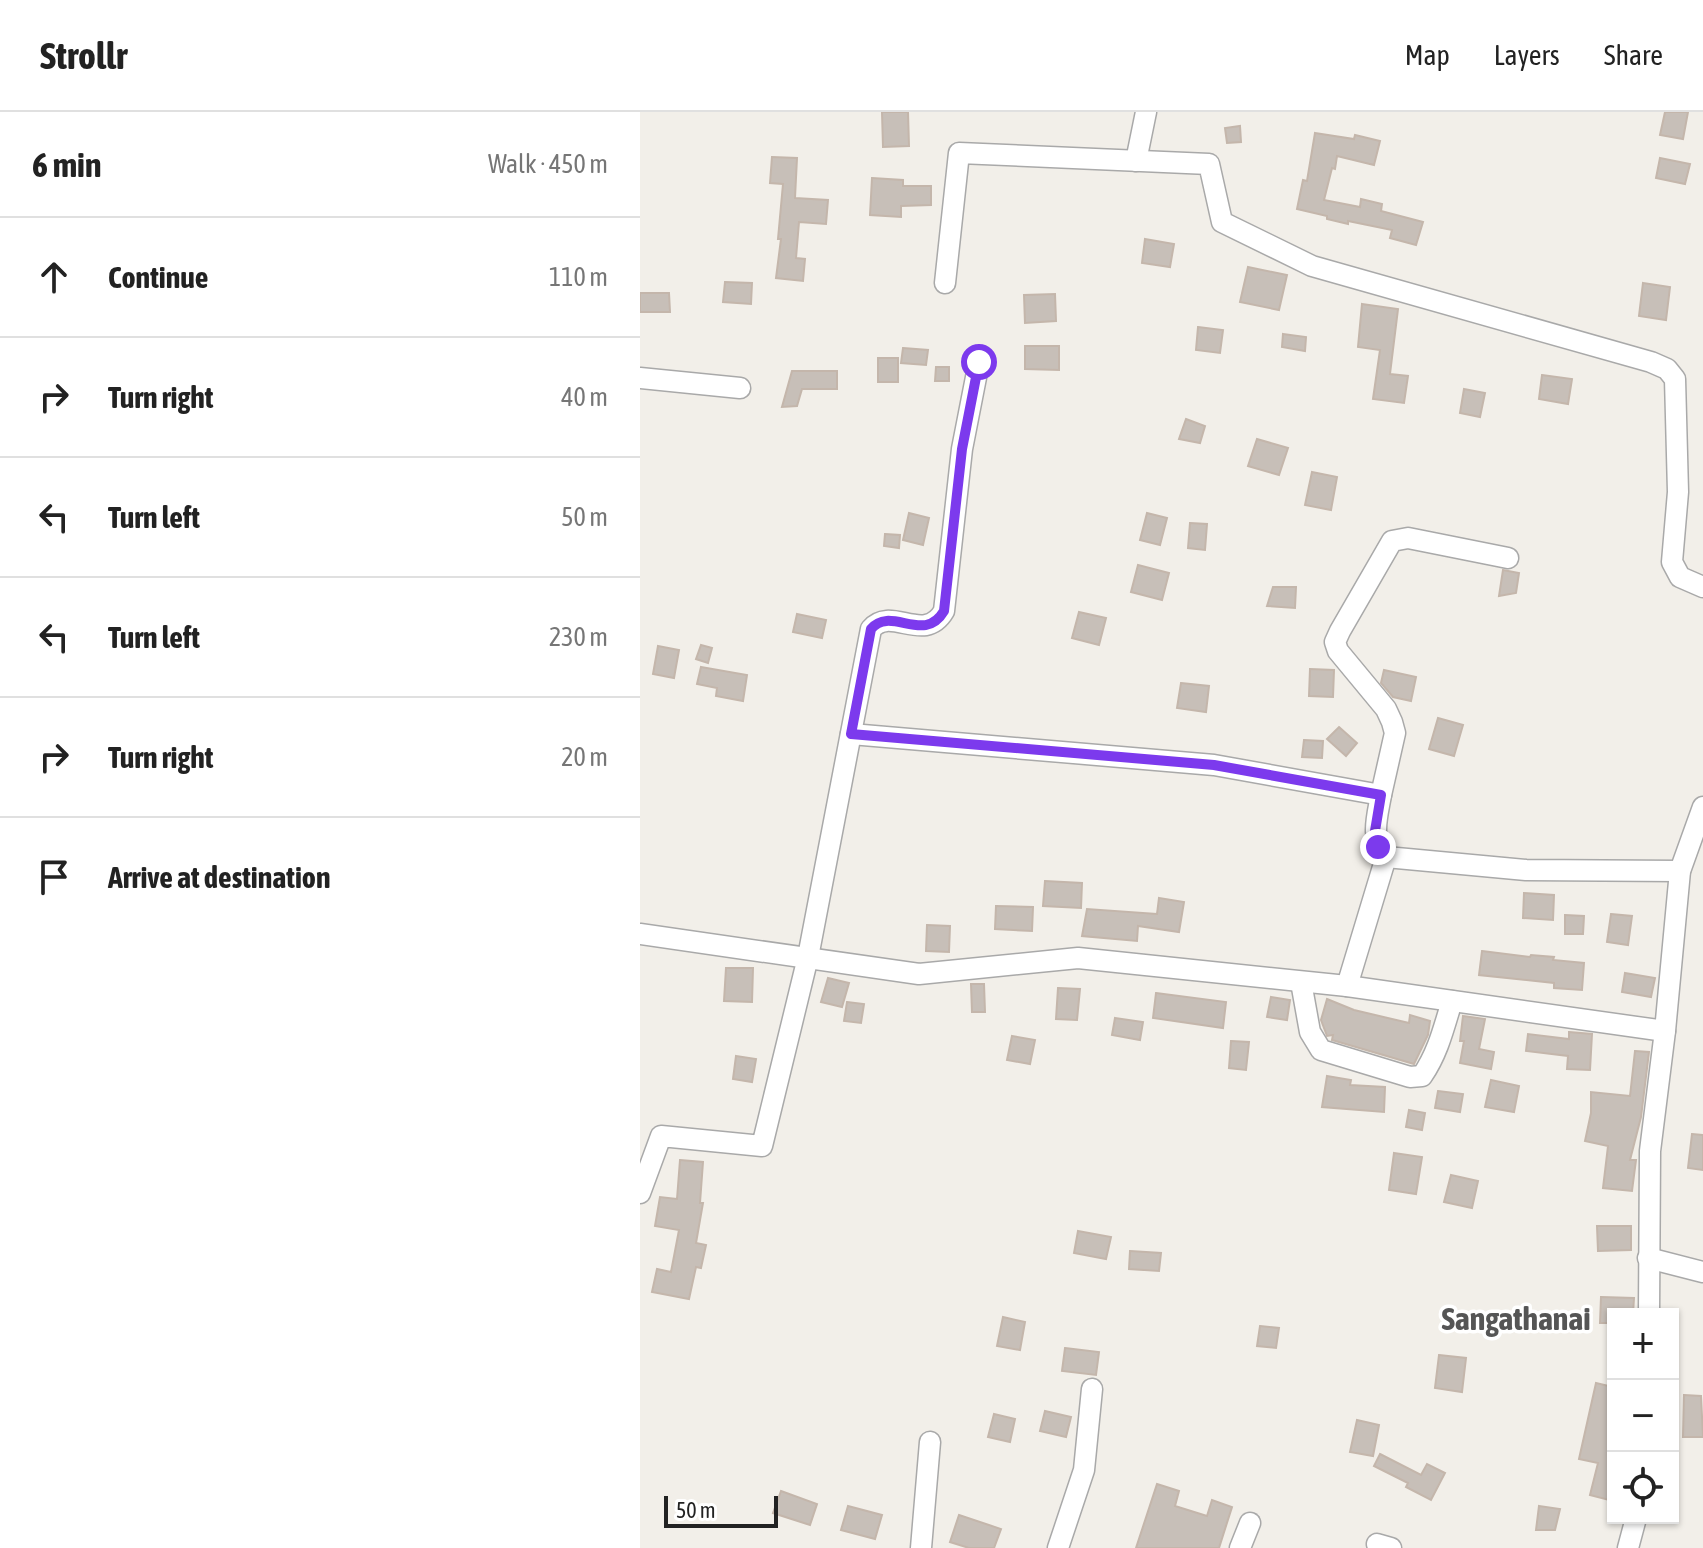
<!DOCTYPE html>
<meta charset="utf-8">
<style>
:root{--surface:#fff;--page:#f6f6f6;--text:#222;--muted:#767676;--line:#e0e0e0}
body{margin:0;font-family:"Asap Condensed",sans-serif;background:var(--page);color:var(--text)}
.controls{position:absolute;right:24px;bottom:24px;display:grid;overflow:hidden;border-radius:0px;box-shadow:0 2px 6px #0004}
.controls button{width:72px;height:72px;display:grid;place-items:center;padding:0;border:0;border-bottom:2px solid var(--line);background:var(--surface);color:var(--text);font:40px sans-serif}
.scale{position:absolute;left:24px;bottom:20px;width:114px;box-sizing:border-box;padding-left:8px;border:4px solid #222;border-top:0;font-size:22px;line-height:28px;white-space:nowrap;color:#222;-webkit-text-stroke:6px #fff;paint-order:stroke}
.stop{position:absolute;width:24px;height:24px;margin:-18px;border:6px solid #7c3aed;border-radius:50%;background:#fff}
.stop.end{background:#7c3aed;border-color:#fff;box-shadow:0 2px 8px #0008}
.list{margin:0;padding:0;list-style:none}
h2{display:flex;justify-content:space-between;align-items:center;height:104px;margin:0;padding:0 32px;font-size:34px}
h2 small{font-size:26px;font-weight:400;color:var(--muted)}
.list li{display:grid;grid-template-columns:52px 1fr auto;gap:24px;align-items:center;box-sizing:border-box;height:120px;padding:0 32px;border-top:2px solid var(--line)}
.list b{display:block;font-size:30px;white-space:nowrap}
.list em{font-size:26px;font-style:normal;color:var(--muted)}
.icon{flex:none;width:44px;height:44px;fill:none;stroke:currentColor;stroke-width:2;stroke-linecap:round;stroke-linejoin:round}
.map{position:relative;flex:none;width:1063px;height:1436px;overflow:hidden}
header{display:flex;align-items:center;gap:48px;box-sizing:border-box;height:112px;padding:0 40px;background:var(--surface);border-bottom:2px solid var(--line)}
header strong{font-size:38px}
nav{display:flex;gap:44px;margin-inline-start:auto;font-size:28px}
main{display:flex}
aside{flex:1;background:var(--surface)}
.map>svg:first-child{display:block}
</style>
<header>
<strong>Strollr</strong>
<nav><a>Map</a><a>Layers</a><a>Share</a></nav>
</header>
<main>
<aside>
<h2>6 min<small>Walk · 450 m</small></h2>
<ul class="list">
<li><svg class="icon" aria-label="ahead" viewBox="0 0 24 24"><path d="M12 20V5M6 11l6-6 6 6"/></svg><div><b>Continue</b></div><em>110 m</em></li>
<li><svg class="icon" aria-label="right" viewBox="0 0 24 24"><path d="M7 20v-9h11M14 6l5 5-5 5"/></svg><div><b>Turn right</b></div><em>40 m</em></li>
<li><svg class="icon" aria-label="left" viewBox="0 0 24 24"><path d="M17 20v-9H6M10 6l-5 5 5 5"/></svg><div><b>Turn left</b></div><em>50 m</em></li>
<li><svg class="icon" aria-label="left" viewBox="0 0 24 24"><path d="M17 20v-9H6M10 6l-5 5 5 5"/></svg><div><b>Turn left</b></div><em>230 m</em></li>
<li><svg class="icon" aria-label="right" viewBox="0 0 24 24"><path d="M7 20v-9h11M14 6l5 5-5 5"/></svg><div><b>Turn right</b></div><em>20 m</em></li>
<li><svg class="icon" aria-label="arrive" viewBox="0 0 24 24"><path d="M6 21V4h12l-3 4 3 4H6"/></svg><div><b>Arrive at destination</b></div></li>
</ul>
</aside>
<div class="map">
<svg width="1063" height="1436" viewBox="0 0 1063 1436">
<rect width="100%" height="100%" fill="#f2efe9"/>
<g fill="#c7bfb8" stroke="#c4b6ab" stroke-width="2">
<polygon points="242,0 268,0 269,34 243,35"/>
<polygon points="1025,0 1048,0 1043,27 1020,23"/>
<polygon points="600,14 601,30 587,31 585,16"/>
<polygon points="675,21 714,27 715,23 740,29 734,53 697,44 695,57 692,56 684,88 720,95 721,87 742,92 741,99 783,110 776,133 750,126 752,118 708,109 708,112 687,107 687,104 657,97 663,68 667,69"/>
<polygon points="132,45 157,46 155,86 188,88 186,112 159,110 156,146 165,147 163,169 136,166 141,127 138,127 143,72 130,71"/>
<polygon points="1020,46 1050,52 1045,72 1016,66"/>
<polygon points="232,66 263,68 263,74 291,74 291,93 261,94 261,105 230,103"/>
<polygon points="505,127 534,132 530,155 502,151"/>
<polygon points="608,155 647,163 639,198 600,190"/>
<polygon points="85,170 112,171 111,192 83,190"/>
<polygon points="1003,171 1030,175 1026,208 999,204"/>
<polygon points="0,181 29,181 30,200 0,200"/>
<polygon points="415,182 416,209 385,211 384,183"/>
<polygon points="722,192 758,197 750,262 768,264 764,291 733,287 740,238 718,235"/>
<polygon points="558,215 583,218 580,241 556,238"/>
<polygon points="643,222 666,225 665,239 642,235"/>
<polygon points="385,234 419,234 419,258 385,257"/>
<polygon points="263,236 288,238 286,253 261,251"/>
<rect x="238" y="246" width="20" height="24"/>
<polygon points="296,255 309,255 309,269 295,269"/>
<polygon points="152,259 197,259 197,277 162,277 157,294 142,295"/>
<polygon points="902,263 932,267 928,292 899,287"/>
<polygon points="824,277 845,281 840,305 820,301"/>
<polygon points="546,307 565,314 560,331 539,327"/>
<polygon points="617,327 648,336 639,363 608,354"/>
<polygon points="672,360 697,365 691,398 665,393"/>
<polygon points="269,401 289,406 283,433 263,428"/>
<polygon points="507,401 527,406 520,433 500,428"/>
<polygon points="550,411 567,412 565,438 548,436"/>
<polygon points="245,422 260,423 259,436 244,434"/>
<polygon points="498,453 529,461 522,488 491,480"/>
<polygon points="863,458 879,461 876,481 859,484"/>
<polygon points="633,475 656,475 655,496 627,494"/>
<polygon points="439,500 466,506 459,533 432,526"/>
<polygon points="157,502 186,508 182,526 153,520"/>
<polygon points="61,533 72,536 68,551 56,547"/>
<polygon points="18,534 39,538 34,566 13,562"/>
<polygon points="61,555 107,563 103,589 76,584 77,576 57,572"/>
<polygon points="670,557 694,558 693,585 669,584"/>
<polygon points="744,558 776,565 771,589 753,585 741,571"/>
<polygon points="541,571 569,574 566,600 537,596"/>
<polygon points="798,606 823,613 814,644 789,637"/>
<polygon points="699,615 717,631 706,644 687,627"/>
<polygon points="664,628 683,629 682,646 662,645"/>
<polygon points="405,769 442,771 441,796 403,794"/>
<polygon points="884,781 914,783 913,808 883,806"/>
<polygon points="519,786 544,790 539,820 498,814 497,829 442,824 447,797 517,802"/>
<polygon points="356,794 393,795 392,819 355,817"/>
<polygon points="971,802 992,804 988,833 967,830"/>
<polygon points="925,803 944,804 943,822 925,822"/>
<polygon points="287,813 310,814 309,840 286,839"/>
<polygon points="842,839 890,845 891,843 914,845 913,848 944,851 942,878 914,876 914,871 839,863"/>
<polygon points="86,856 113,856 112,890 84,889"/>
<polygon points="985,861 1015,866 1011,885 982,880"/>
<polygon points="188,866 209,871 202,895 181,890"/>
<polygon points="331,872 344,872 345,900 332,900"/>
<polygon points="418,876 440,877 437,908 416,907"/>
<polygon points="516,881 586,890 583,916 513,906"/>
<polygon points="631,885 650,888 647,908 627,905"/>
<polygon points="687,887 714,898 769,911 770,903 790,909 788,923 774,952 692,928 693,923 687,924 681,908"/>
<polygon points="207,890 224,892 221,911 204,909"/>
<polygon points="823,904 845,907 839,937 854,940 851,957 820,951 824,929 820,929"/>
<polygon points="475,906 503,910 500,928 472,923"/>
<polygon points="929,920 952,922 950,958 927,957 928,944 886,939 888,922 929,927"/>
<polygon points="372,924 395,928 390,952 367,948"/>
<polygon points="591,929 609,930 606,958 589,956"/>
<polygon points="995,939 1009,940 1001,1005 990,1048 996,1048 992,1079 963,1076 968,1034 945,1029 951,1001 951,980 990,984"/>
<polygon points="96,944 116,947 112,970 93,967"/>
<polygon points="687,964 711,968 710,973 745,975 744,1000 682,995"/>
<polygon points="851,968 879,974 874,1000 845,995"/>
<polygon points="798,979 823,982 820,1000 795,996"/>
<polygon points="769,998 785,1001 782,1018 766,1015"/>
<polygon points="1052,1022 1063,1023 1063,1058 1048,1056"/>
<polygon points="754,1041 782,1045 776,1082 749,1078"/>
<polygon points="40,1048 63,1050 60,1091 63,1091 56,1131 66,1133 61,1156 56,1155 49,1187 12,1180 17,1157 31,1160 39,1118 15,1114 20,1085 37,1087"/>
<polygon points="811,1063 838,1069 832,1096 804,1090"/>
<polygon points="957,1114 991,1114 991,1138 958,1139"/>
<polygon points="438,1119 471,1125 466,1147 434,1141"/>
<polygon points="490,1139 521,1141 519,1159 489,1157"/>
<polygon points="961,1185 994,1186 993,1202 973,1202 973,1211 960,1211"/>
<polygon points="363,1205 385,1210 380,1238 357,1234"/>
<polygon points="620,1214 639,1216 636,1236 617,1234"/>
<polygon points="425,1236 459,1240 456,1263 422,1259"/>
<polygon points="799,1243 826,1246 822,1280 795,1276"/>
<polygon points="956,1271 973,1275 973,1389 950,1383 958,1351 939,1347"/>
<polygon points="1044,1283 1061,1284 1063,1325 1043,1325"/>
<polygon points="405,1299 431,1305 426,1325 400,1319"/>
<polygon points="354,1302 375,1307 370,1330 348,1325"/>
<polygon points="717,1308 739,1313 733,1344 710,1340"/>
<polygon points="740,1342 781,1363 787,1352 805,1361 791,1388 766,1375 768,1371 734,1354"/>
<polygon points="517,1372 539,1379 535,1394 567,1404 572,1388 592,1395 579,1436 496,1436"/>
<polygon points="141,1379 177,1392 170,1413 133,1401"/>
<polygon points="208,1394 242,1403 235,1427 201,1418"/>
<polygon points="899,1394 920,1397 915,1418 896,1418"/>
<polygon points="319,1403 361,1417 354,1436 329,1436 310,1430"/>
</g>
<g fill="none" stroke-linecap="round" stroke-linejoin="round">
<defs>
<g id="minor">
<polyline points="496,49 506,0"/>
<polyline points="305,171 319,41 569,52 582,110 672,154 1011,250 1027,257 1035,267 1038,380 1032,450 1040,465 1063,475"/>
<polyline points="0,266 100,276"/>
<path d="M211,622L574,653L741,683C737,706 730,726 746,745L886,758L1040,759"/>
<polyline points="741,683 755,621 752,610 746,597 698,539 695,530 700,519 752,429 768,426 868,446"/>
<polyline points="0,822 279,862 438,846 707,874 1025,919"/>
<path d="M661,870L670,920L681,938L770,965L782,964C798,941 804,915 812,889"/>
<polyline points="707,874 746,745"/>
<path d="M0,1081L21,1024L122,1034L168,845L231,517C251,493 284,533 304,499L322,337L339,250"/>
<polyline points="1008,1146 1063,1160"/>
<polyline points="1009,1202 1010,1039 1025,919 1040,759 1063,695"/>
<polyline points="737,1432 751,1436"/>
<polyline points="281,1436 290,1330"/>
<polyline points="418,1436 444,1358 452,1277"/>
<polyline points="600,1436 610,1411"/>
<polyline points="988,1436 996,1406"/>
</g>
</defs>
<use href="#minor" stroke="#a9a9a9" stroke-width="23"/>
<use href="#minor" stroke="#fff" stroke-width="20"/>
</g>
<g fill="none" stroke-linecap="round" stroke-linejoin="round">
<path stroke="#7c3aed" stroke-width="10" d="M339,250L322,337L304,499C284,533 251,493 231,517L211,622L574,653L741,683L735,719L738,735"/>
</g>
<g text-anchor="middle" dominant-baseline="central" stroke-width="7" stroke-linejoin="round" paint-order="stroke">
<g font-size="32" font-weight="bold" fill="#555" stroke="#fff">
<text x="876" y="1206">Sangathanai</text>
</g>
</g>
</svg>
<div class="controls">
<button>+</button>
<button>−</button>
<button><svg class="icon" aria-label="locate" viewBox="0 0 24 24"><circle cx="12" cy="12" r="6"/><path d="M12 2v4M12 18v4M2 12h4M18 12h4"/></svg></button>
</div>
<div class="scale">50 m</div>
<div class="stop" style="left:339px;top:250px"></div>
<div class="stop end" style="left:738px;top:735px"></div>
</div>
</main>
